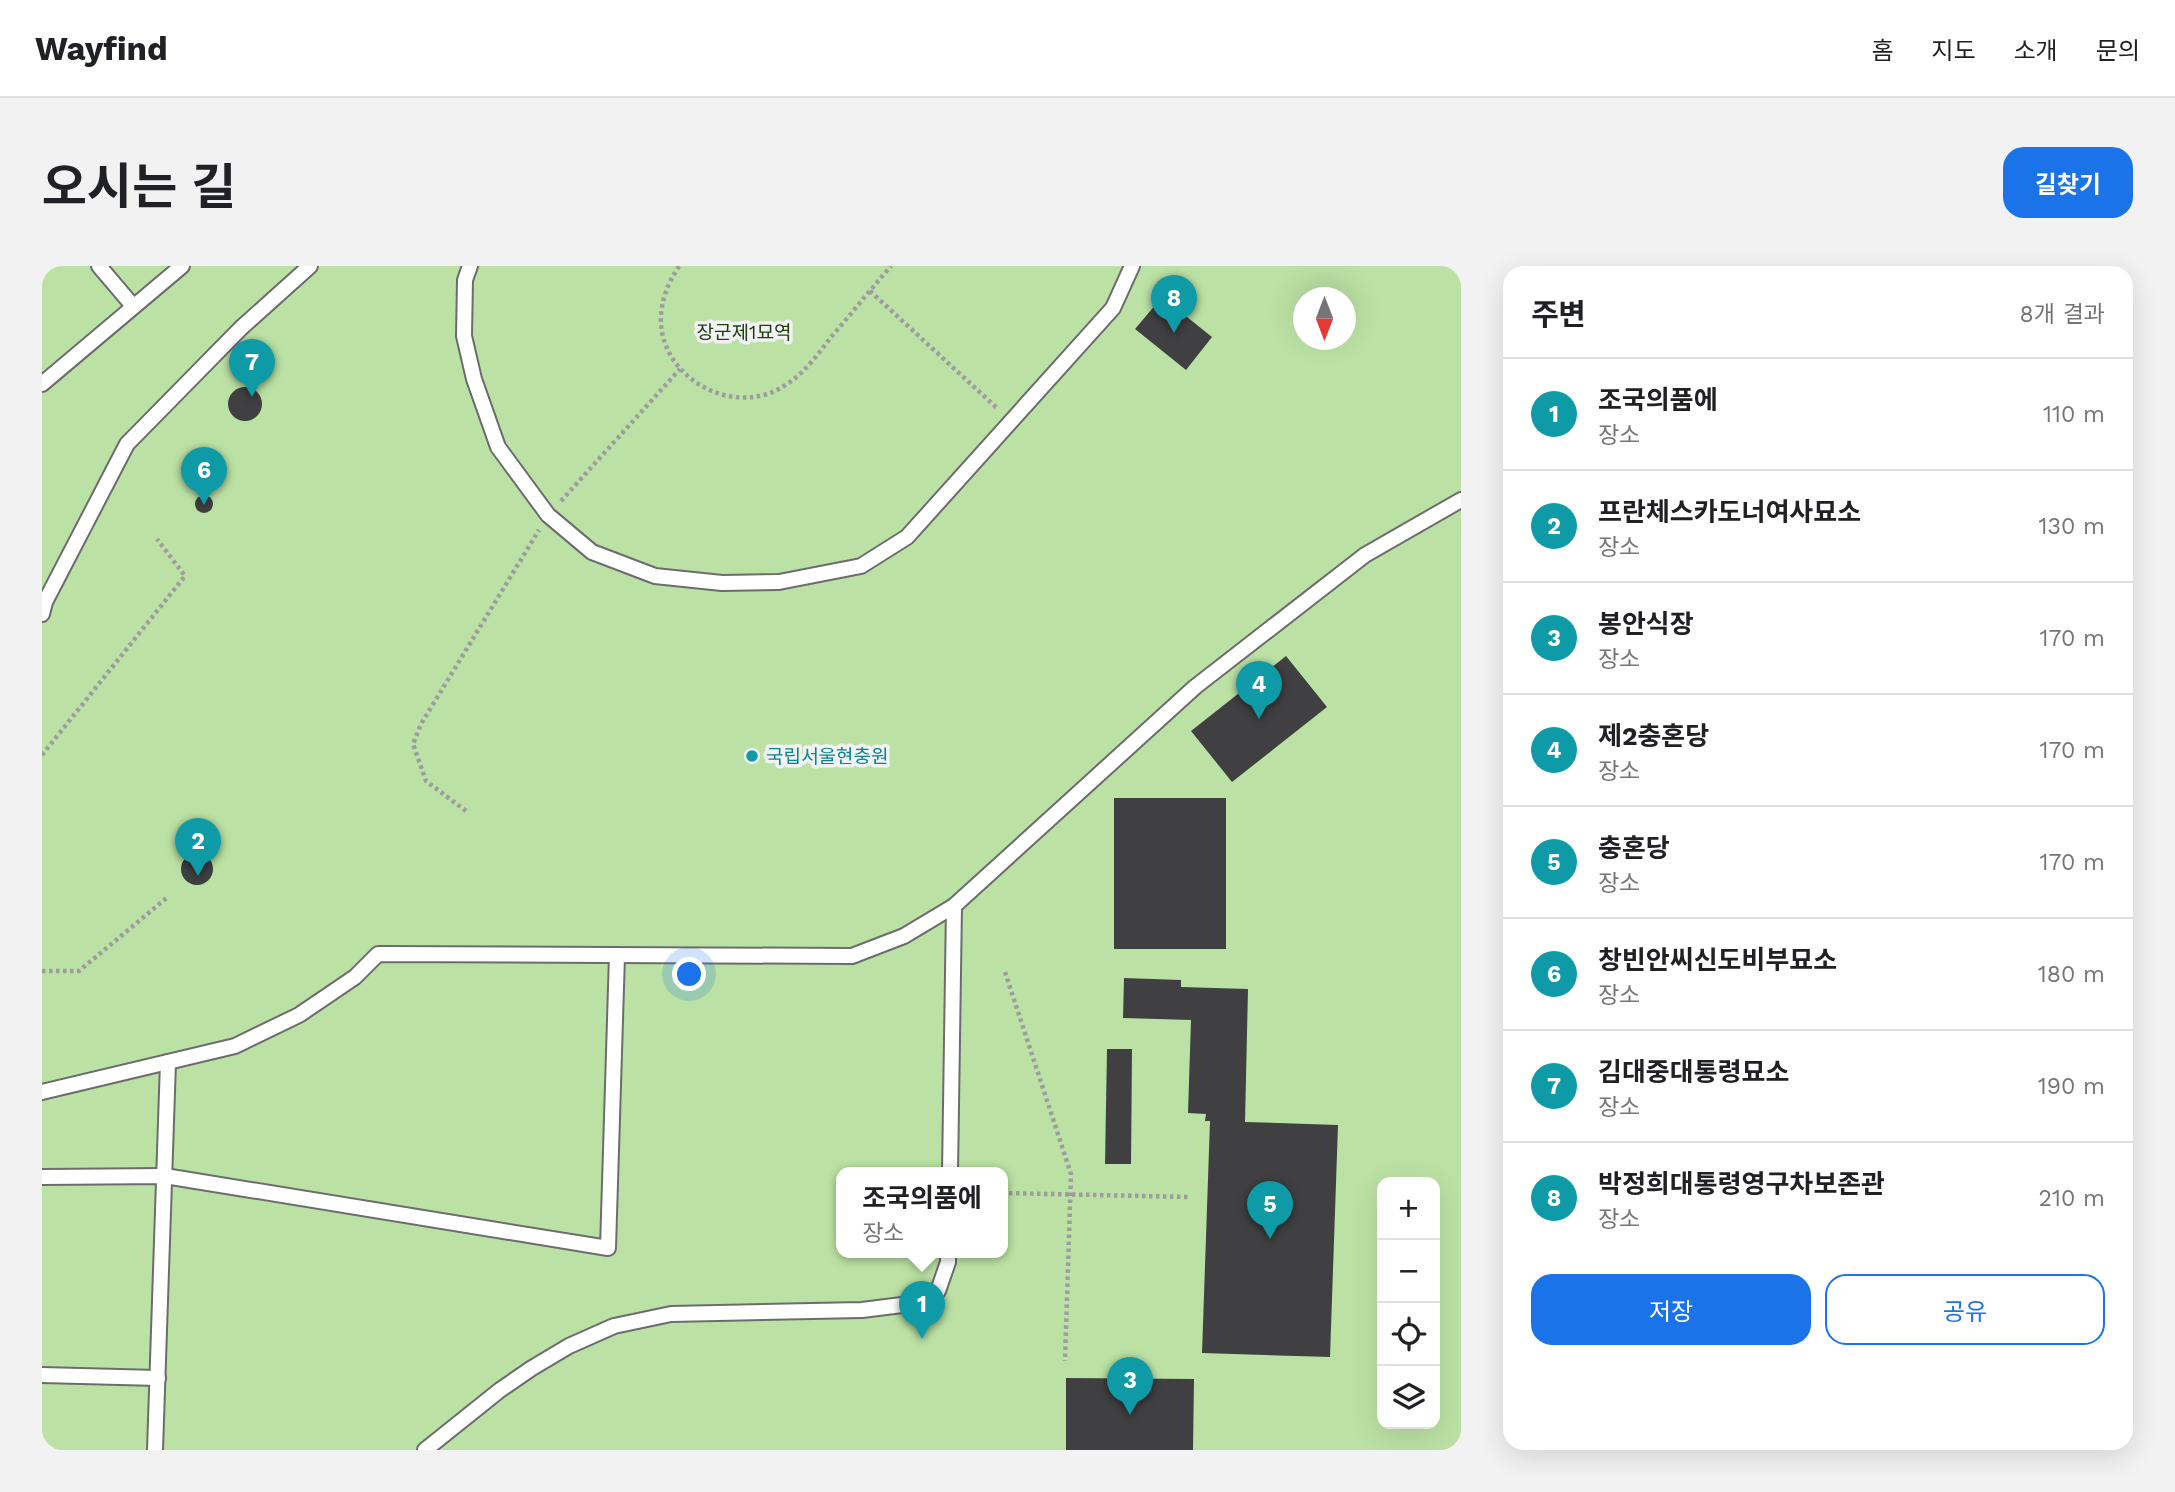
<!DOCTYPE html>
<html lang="ko">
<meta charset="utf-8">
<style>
:root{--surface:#fff;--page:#f2f2f2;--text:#202124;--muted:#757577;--line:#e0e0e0;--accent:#1a73e8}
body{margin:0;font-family:"Work Sans","Noto Sans KR",sans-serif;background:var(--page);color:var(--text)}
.controls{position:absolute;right:21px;bottom:21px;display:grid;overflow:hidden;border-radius:14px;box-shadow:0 7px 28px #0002}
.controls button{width:63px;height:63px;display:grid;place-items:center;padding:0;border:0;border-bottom:2px solid var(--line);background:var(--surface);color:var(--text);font:35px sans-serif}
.compass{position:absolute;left:1251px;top:21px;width:63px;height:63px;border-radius:50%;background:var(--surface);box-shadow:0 7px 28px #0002;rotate:180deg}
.you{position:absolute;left:648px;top:709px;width:24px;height:24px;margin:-18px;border:5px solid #fff;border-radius:50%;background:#1a73e8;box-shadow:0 0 0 10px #1a73e833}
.badge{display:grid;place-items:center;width:46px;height:46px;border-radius:50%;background:var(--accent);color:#fff;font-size:23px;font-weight:700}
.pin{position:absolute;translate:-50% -58px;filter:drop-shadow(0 2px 4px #0008)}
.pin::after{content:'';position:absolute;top:37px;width:24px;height:21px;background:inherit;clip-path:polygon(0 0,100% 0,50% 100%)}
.popup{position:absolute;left:794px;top:901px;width:172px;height:91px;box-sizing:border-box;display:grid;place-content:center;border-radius:14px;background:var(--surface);filter:drop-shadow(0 2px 5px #0005);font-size:23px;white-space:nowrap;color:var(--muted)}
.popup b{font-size:26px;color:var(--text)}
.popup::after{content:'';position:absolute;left:50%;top:100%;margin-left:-14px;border:14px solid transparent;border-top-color:var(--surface)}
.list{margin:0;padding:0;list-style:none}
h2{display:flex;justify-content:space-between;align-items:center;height:91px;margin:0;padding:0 28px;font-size:30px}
h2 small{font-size:23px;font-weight:400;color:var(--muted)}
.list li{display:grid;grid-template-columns:46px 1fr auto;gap:21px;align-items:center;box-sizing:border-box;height:112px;padding:0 28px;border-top:2px solid var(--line)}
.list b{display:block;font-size:26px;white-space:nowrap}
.list p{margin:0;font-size:23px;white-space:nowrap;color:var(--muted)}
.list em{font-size:23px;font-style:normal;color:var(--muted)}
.actions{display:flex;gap:14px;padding:21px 28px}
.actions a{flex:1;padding:16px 0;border:2px solid var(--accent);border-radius:21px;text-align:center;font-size:24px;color:var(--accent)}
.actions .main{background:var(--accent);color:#fff}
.icon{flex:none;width:38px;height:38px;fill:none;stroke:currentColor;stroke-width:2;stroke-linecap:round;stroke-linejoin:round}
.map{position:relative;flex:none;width:1419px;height:1184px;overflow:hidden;border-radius:21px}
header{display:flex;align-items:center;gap:42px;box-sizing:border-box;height:98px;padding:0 35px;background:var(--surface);border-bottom:2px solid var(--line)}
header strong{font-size:33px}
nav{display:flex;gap:38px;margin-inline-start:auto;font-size:24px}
.intro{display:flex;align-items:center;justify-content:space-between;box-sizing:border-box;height:168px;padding:0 42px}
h1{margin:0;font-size:49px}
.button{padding:18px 32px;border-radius:21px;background:var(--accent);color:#fff;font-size:24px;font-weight:700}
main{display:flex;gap:42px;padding:0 42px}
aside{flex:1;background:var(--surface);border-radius:21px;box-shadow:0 7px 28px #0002}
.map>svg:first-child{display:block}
</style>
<header>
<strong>Wayfind</strong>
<nav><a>홈</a><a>지도</a><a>소개</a><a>문의</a></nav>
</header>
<div class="intro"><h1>오시는 길</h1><a class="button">길찾기</a></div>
<main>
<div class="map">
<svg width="1419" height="1184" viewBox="0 0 1419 1184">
<rect width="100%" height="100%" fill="#e4e4e6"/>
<path fill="#bbe2a4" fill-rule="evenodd" d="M0,0H1419V1184H0ZM1262,32H1304V74H1262ZM800,907H960V987H800ZM1340,916H1393V1158H1340Z"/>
<g fill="#404042">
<polygon points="1120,31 1170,71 1144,104 1093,63"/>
<circle cx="203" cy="138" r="17"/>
<circle cx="162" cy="238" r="9"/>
<polygon points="1244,390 1285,441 1190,516 1149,465"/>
<rect x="1072" y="532" width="112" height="151"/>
<circle cx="155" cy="603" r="16"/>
<polygon points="1082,712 1139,714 1139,721 1206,723 1203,856 1296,859 1288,1091 1160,1087 1168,855 1163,855 1164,848 1146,847 1149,754 1081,752"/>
<polygon points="1065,783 1090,783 1089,898 1063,898"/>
<polygon points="1024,1112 1152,1113 1151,1184 1024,1184"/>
</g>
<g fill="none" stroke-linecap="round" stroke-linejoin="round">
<defs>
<g id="lane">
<polyline points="57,0 91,40"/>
<polyline points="428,0 423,14 422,70 432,113 456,181 506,249 550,286 613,310 680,317 737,316 819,300 865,271 1071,42 1090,0"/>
<polyline points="0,118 140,0"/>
<polyline points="0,348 3,336 85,178 199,62 268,0"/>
<polyline points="0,826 193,780 257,749 313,711 336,688 810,690 862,670 912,640"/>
<polyline points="908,907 912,640 1153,421 1323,289 1419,234"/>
<polyline points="0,911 123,910 566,982 575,689"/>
<polyline points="0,1109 116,1112"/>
<polyline points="113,1184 126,796"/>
<polyline points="383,1184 458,1124 490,1102 527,1080 572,1060 629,1048 820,1044 868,1038 896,1025 906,996 906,987"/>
</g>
</defs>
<use href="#lane" stroke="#6c6c6e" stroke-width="18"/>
<g stroke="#9d9d9e" stroke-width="4.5" stroke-dasharray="3.5 3.5" stroke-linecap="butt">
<path d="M637,0C627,16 620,31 619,50C616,111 691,153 742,120C762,108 776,88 790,70C810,47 829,23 849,0"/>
<polyline points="828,25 956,143"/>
<polyline points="519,235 638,103"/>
<polyline points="0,489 143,310 115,273"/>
<polyline points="424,545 384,515 371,478 379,458 497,264"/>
<polyline points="0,705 37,705 127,630"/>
<polyline points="963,706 1029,908 1023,1095"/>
<polyline points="960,927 1147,931"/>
</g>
<use href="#lane" stroke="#fff" stroke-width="14"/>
</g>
<circle fill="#0f9aa8" stroke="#f1f2f3" stroke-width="2.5" cx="710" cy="490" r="7"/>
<g text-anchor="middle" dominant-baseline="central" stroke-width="7" stroke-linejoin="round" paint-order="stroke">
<g font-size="19" fill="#233f0d" stroke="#f1f2f3">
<text x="702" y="66">장군제1묘역</text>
</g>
<g font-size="19" fill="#0d838f" stroke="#f1f2f3" text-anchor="start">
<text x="724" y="490">국립서울현충원</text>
</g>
</g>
</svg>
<div class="controls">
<button>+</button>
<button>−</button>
<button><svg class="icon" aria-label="locate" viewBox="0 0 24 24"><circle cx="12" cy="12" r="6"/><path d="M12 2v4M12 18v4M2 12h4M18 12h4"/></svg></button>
<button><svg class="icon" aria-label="layers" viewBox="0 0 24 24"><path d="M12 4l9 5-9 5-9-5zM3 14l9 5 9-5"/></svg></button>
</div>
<svg class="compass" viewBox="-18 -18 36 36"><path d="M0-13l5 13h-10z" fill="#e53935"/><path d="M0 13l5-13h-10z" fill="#757577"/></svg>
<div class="you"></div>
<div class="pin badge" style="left:880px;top:1073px;background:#0f9aa8">1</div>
<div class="popup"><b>조국의품에</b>장소</div>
<div class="pin badge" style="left:156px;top:610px;background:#0f9aa8">2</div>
<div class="pin badge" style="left:1088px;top:1149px;background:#0f9aa8">3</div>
<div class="pin badge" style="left:1217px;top:453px;background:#0f9aa8">4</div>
<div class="pin badge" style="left:1228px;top:973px;background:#0f9aa8">5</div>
<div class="pin badge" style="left:162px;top:239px;background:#0f9aa8">6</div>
<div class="pin badge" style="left:210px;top:131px;background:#0f9aa8">7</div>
<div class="pin badge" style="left:1132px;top:67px;background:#0f9aa8">8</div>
</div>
<aside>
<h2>주변<small>8개 결과</small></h2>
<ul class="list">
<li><span class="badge" style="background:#0f9aa8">1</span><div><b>조국의품에</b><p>장소</p></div><em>110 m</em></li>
<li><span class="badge" style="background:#0f9aa8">2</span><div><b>프란체스카도너여사묘소</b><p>장소</p></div><em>130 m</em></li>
<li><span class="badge" style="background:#0f9aa8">3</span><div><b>봉안식장</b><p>장소</p></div><em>170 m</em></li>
<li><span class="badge" style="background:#0f9aa8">4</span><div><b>제2충혼당</b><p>장소</p></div><em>170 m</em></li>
<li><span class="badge" style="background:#0f9aa8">5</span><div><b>충혼당</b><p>장소</p></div><em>170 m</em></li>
<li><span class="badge" style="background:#0f9aa8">6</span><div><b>창빈안씨신도비부묘소</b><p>장소</p></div><em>180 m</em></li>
<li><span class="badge" style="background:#0f9aa8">7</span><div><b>김대중대통령묘소</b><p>장소</p></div><em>190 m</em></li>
<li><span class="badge" style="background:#0f9aa8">8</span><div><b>박정희대통령영구차보존관</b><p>장소</p></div><em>210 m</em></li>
</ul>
<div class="actions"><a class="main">저장</a><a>공유</a></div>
</aside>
</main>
